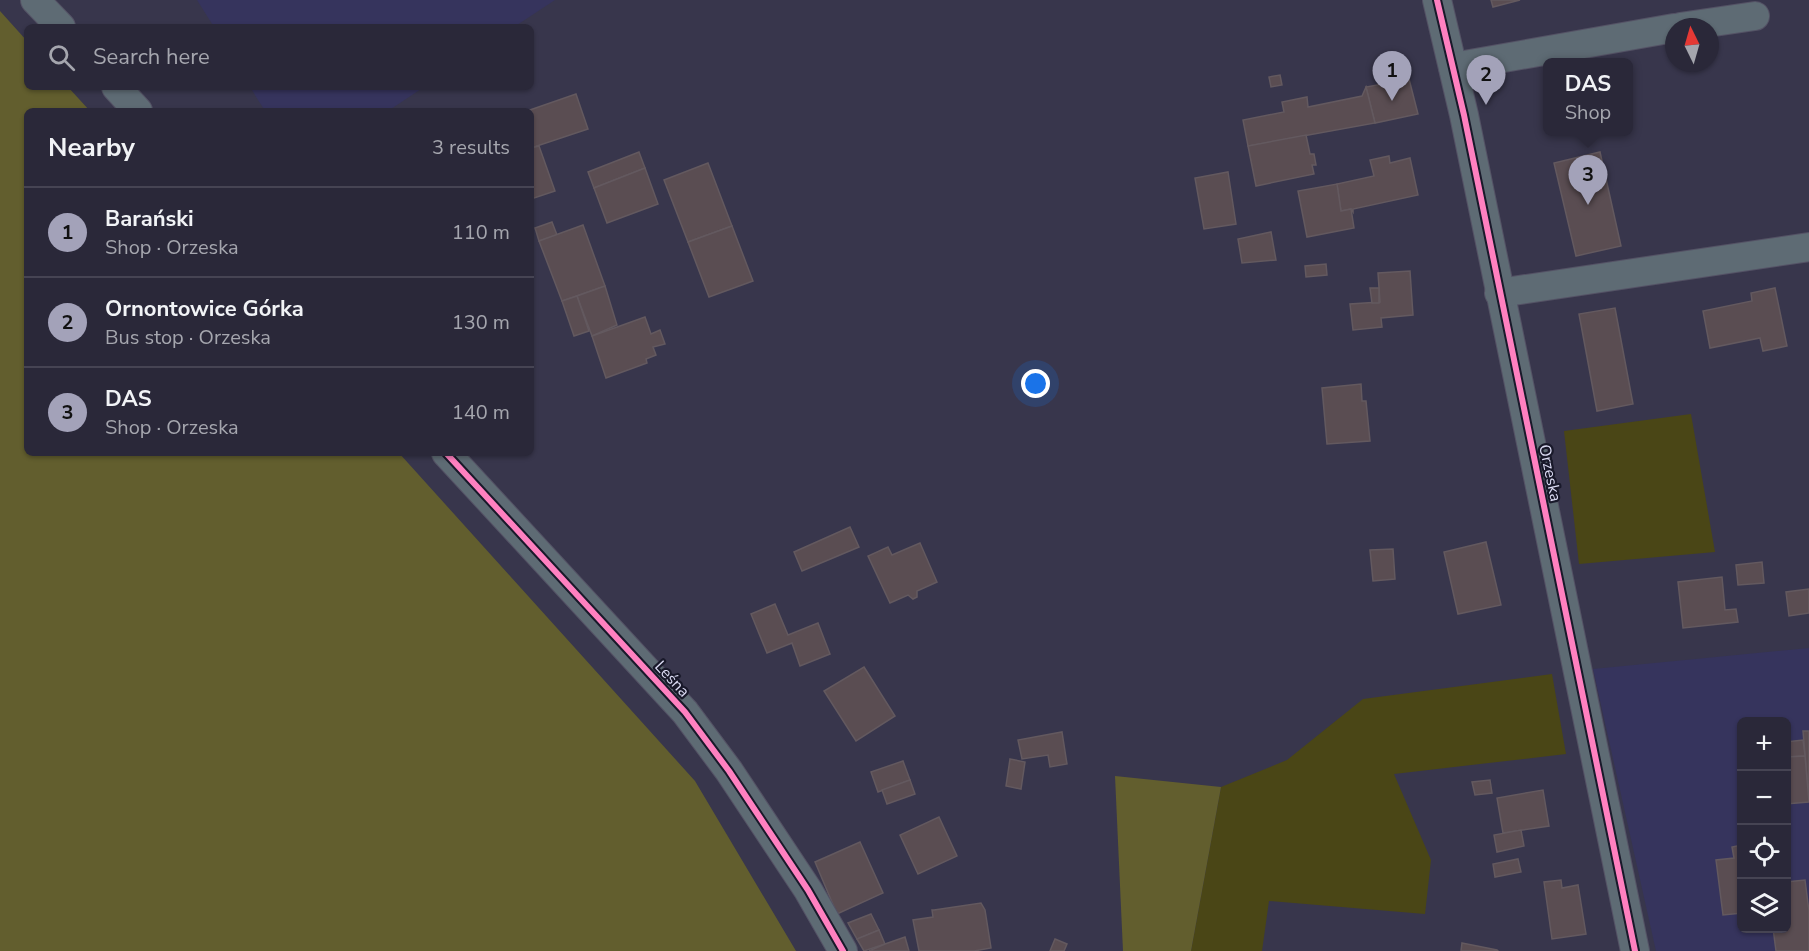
<!DOCTYPE html>
<meta charset="utf-8">
<style>
:root{--surface:#2a2839;--page:#363444;--text:#f1f3f6;--muted:#a5a6ae;--line:#464453;--accent:#a3a2b9}
body{margin:0;font-family:"Nunito Sans",sans-serif;background:var(--page);color:var(--text)}
.controls{position:absolute;right:18px;bottom:18px;display:grid;overflow:hidden;border-radius:9px;box-shadow:0 2px 4px #0004}
.controls button{width:54px;height:54px;display:grid;place-items:center;padding:0;border:0;border-bottom:2px solid var(--line);background:var(--surface);color:var(--text);font:30px sans-serif}
.compass{position:absolute;left:1665px;top:18px;width:54px;height:54px;border-radius:50%;background:var(--surface);box-shadow:0 2px 4px #0004;rotate:355deg}
.you{position:absolute;left:1036px;top:384px;width:21px;height:21px;margin:-15px;border:4px solid #fff;border-radius:50%;background:#1a73e8;box-shadow:0 0 0 9px #1a73e833}
.badge{display:grid;place-items:center;width:39px;height:39px;border-radius:50%;background:var(--accent);color:#111;font-size:20px;font-weight:700}
.pin{position:absolute;translate:-50% -50px;filter:drop-shadow(0 2px 3px #0008)}
.pin::after{content:'';position:absolute;top:32px;width:21px;height:18px;background:inherit;clip-path:polygon(0 0,100% 0,50% 100%)}
.popup{position:absolute;left:1543px;top:58px;width:90px;height:78px;box-sizing:border-box;display:grid;place-content:center;border-radius:9px;background:var(--surface);filter:drop-shadow(0 2px 4px #0005);font-size:20px;white-space:nowrap;color:var(--muted)}
.popup b{font-size:22px;color:var(--text)}
.popup::after{content:'';position:absolute;left:50%;top:100%;margin-left:-12px;border:12px solid transparent;border-top-color:var(--surface)}
.list{margin:0;padding:0;list-style:none}
h2{display:flex;justify-content:space-between;align-items:center;height:78px;margin:0;padding:0 24px;font-size:26px}
h2 small{font-size:20px;font-weight:400;color:var(--muted)}
.list li{display:grid;grid-template-columns:39px 1fr auto;gap:18px;align-items:center;box-sizing:border-box;height:90px;padding:0 24px;border-top:2px solid var(--line)}
.list b{display:block;font-size:22px;white-space:nowrap}
.list p{margin:0;font-size:20px;white-space:nowrap;color:var(--muted)}
.list em{font-size:20px;font-style:normal;color:var(--muted)}
.icon{flex:none;width:33px;height:33px;fill:none;stroke:currentColor;stroke-width:2;stroke-linecap:round;stroke-linejoin:round}
.map{position:relative;flex:none;width:1809px;height:951px;overflow:hidden}
.search{position:absolute;background:var(--surface);box-shadow:0 2px 4px #0004;left:24px;top:24px;width:510px;height:66px;display:flex;align-items:center;gap:15px;box-sizing:border-box;padding:0 21px;border-radius:9px;color:var(--muted);font-size:22px}
.panel{position:absolute;background:var(--surface);box-shadow:0 2px 4px #0004;left:24px;top:108px;width:510px;height:348px;border-radius:9px}
.map>svg:first-child{display:block}
</style>
<div class="map">
<svg width="1809" height="951" viewBox="0 0 1809 951">
<rect width="100%" height="100%" fill="#38364c"/>
<g fill="#36345d" fill-rule="evenodd">
<polygon points="197,0 555,0 514,27 214,27"/>
<polygon points="250,87 424,87 388,111 265,111"/>
<path d="M1809,648V951H1656L1593,669ZM1742,722H1786V928H1742Z"/>
</g>
<g fill="#4a4616">
<polygon points="1691,414 1715,552 1579,564 1564,431"/>
<polygon points="1552,674 1566,754 1394,774 1431,860 1425,914 1269,901 1262,951 1191,951 1221,787 1287,760 1363,699"/>
</g>
<g fill="#625e2e">
<polygon points="0,11 27,41 27,87 68,87 90,111 27,111 27,453 399,453 695,781 796,951 0,951"/>
<polygon points="1115,776 1221,787 1191,951 1123,951"/>
</g>
<g fill="#5a4d52" stroke="#63595f" stroke-width="1.5">
<polygon points="1491,0 1520,0 1493,7"/>
<polygon points="1280,75 1282,85 1271,87 1269,77"/>
<polygon points="1409,79 1418,114 1375,123 1366,87"/>
<polygon points="1366,87 1375,123 1248,146 1243,120 1284,112 1282,102 1307,97 1308,107 1362,96"/>
<polygon points="576,94 588,129 531,148 531,111 527,111"/>
<polygon points="1306,135 1310,154 1314,154 1316,165 1312,165 1314,174 1256,186 1248,146"/>
<polygon points="539,146 555,191 531,199 531,148"/>
<polygon points="639,152 645,168 594,188 588,172"/>
<polygon points="1600,152 1621,246 1576,256 1554,163"/>
<polygon points="1389,156 1390,163 1410,158 1418,195 1353,209 1353,212 1351,209 1341,211 1337,184 1374,176 1370,160"/>
<polygon points="708,163 732,226 688,242 664,180"/>
<polygon points="645,168 658,204 607,223 594,188"/>
<polygon points="1228,172 1236,224 1204,229 1195,178"/>
<polygon points="1337,184 1341,211 1351,209 1354,228 1307,237 1298,191"/>
<polygon points="552,222 557,235 539,241 535,228"/>
<polygon points="583,225 605,286 562,301 539,241"/>
<polygon points="732,226 753,281 709,297 688,242"/>
<polygon points="1271,232 1276,260 1242,263 1238,239"/>
<polygon points="1326,264 1327,275 1306,277 1305,266"/>
<polygon points="1410,271 1413,315 1381,318 1382,327 1353,330 1350,304 1380,302 1378,273"/>
<polygon points="605,286 617,325 592,336 577,296"/>
<polygon points="1370,288 1379,288 1379,303 1372,303"/>
<polygon points="1775,288 1787,346 1763,351 1760,338 1710,348 1703,311 1752,301 1751,293"/>
<polygon points="577,296 589,331 574,336 562,301"/>
<polygon points="1615,308 1633,404 1597,411 1579,314"/>
<polygon points="645,317 651,334 660,330 665,344 653,347 656,355 646,359 647,363 606,378 592,336"/>
<polygon points="1361,384 1362,401 1366,401 1370,441 1327,444 1322,388"/>
<polygon points="850,527 859,547 802,571 794,552"/>
<polygon points="1486,542 1501,605 1458,614 1444,552"/>
<polygon points="920,543 937,582 917,591 917,597 913,599 908,595 890,603 868,556 888,547 892,555"/>
<polygon points="1393,549 1395,579 1373,581 1370,550"/>
<polygon points="1762,562 1764,583 1738,585 1736,565"/>
<polygon points="1722,577 1725,610 1736,609 1738,622 1683,628 1678,582"/>
<polygon points="1809,589 1809,613 1789,616 1786,592"/>
<polygon points="775,604 788,635 818,623 830,654 800,666 792,643 767,653 751,614"/>
<polygon points="864,667 895,716 856,741 824,691"/>
<polygon points="1803,731 1809,731 1809,802"/>
<polygon points="1062,732 1067,764 1050,767 1048,755 1022,759 1018,740"/>
<polygon points="1803,740 1805,756 1786,757 1786,742"/>
<polygon points="1805,756 1809,802 1786,804 1786,757"/>
<polygon points="1010,759 1025,762 1021,789 1006,786"/>
<polygon points="903,761 910,780 878,792 871,772"/>
<polygon points="910,780 915,794 887,804 882,790"/>
<polygon points="1490,780 1492,793 1475,795 1472,782"/>
<polygon points="1543,790 1549,826 1503,833 1497,798"/>
<polygon points="939,817 957,856 918,874 900,835"/>
<polygon points="1521,830 1524,846 1497,852 1494,835"/>
<polygon points="860,842 883,893 837,914 815,862"/>
<polygon points="1742,845 1742,913 1723,915 1716,860 1734,858 1732,847"/>
<polygon points="1518,859 1521,872 1495,877 1493,864"/>
<polygon points="1561,880 1562,888 1578,885 1586,934 1552,939 1544,882"/>
<polygon points="1805,880 1809,911 1809,951 1776,951 1773,928 1786,928 1786,882"/>
<polygon points="981,903 985,910 991,948 974,951 919,951 913,920 933,917 932,910 934,910"/>
<polygon points="871,914 879,930 857,939 848,923"/>
<polygon points="879,930 885,944 864,951 857,939"/>
<polygon points="905,937 909,951 869,951 885,944"/>
<polygon points="1055,939 1067,944 1064,951 1050,951"/>
<polygon points="1462,943 1497,950 1498,951 1461,951"/>
</g>
<g fill="none" stroke-linecap="round" stroke-linejoin="round">
<defs>
<g id="minor">
<polyline points="35,0 61,27"/>
<polyline points="1437,0 1464,115 1635,951"/>
<polyline points="1680,27 1755,16"/>
<polyline points="1453,67 1674,28"/>
<polyline points="116,87 138,111"/>
<polyline points="1499,293 1809,247"/>
<polyline points="446,453 685,712 729,771 808,890 843,951"/>
</g>
</defs>
<use href="#minor" stroke="#545265" stroke-width="30"/>
<use href="#minor" stroke="#5e6b74" stroke-width="28"/>
<defs>
<g id="cycleway">
<polyline points="1437,0 1464,115 1635,951"/>
<polyline points="446,453 685,712 729,771 808,890 843,951"/>
</g>
</defs>
<use href="#cycleway" stroke="#19192a" stroke-width="10"/>
<use href="#cycleway" stroke="#ff80c0" stroke-width="6"/>
</g>
<g text-anchor="middle" dominant-baseline="central" stroke-width="4.5" stroke-linejoin="round" paint-order="stroke">
<g font-size="16" fill="#dcdcf4" stroke="#19192a">
<text transform="translate(1550 473) rotate(78)">Orzeska</text>
<text transform="translate(672 679) rotate(47)">Leśna</text>
</g>
</g>
</svg>
<div class="controls">
<button>+</button>
<button>−</button>
<button><svg class="icon" aria-label="locate" viewBox="0 0 24 24"><circle cx="12" cy="12" r="6"/><path d="M12 2v4M12 18v4M2 12h4M18 12h4"/></svg></button>
<button><svg class="icon" aria-label="layers" viewBox="0 0 24 24"><path d="M12 4l9 5-9 5-9-5zM3 14l9 5 9-5"/></svg></button>
</div>
<svg class="compass" viewBox="-18 -18 36 36"><path d="M0-13l5 13h-10z" fill="#e53935"/><path d="M0 13l5-13h-10z" fill="#a5a6ae"/></svg>
<div class="you"></div>
<div class="pin badge" style="left:1392px;top:101px">1</div>
<div class="pin badge" style="left:1486px;top:105px">2</div>
<div class="pin badge" style="left:1588px;top:205px">3</div>
<div class="popup"><b>DAS</b>Shop</div>
<div class="search"><svg class="icon" aria-label="search" viewBox="0 0 24 24"><circle cx="10" cy="10" r="6"/><path d="M15 15l6 6"/></svg>Search here</div>
<section class="panel">
<h2>Nearby<small>3 results</small></h2>
<ul class="list">
<li><span class="badge">1</span><div><b>Barański</b><p>Shop · Orzeska</p></div><em>110 m</em></li>
<li><span class="badge">2</span><div><b>Ornontowice Górka</b><p>Bus stop · Orzeska</p></div><em>130 m</em></li>
<li><span class="badge">3</span><div><b>DAS</b><p>Shop · Orzeska</p></div><em>140 m</em></li>
</ul>
</section>
</div>
